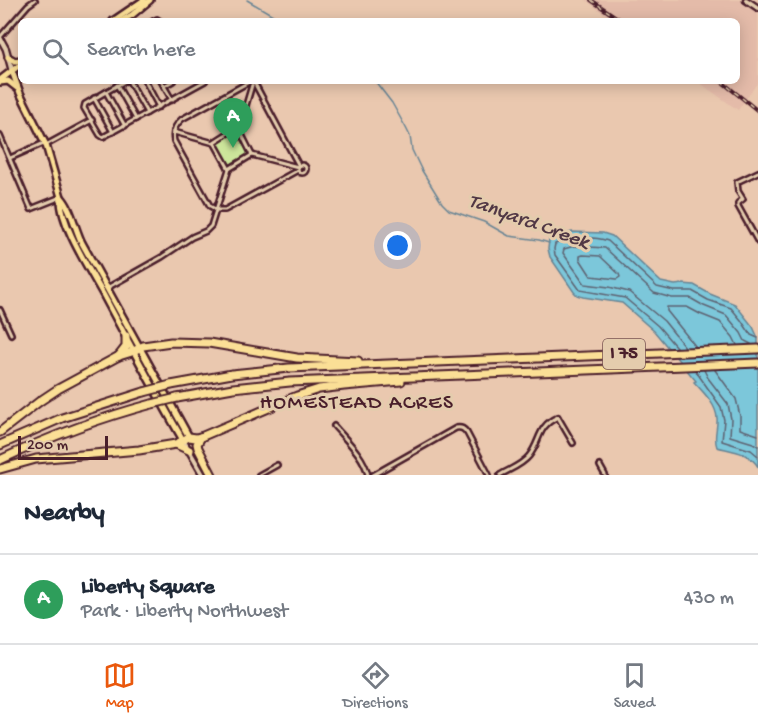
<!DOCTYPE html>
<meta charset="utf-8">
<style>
:root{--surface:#fff;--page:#f2f2f3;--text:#1f2937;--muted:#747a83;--line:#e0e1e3;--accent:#ea580c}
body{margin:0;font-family:"Gochi Hand",sans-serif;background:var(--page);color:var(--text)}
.scale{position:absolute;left:18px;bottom:15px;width:90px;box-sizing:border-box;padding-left:6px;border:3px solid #4a1f2b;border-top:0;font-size:16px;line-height:21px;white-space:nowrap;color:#4a1f2b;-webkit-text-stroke:4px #e4ccad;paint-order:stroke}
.you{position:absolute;left:398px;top:246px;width:21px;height:21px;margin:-15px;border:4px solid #fff;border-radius:50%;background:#1a73e8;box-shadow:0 0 0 9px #1a73e833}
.badge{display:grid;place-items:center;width:39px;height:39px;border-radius:50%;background:var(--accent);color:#fff;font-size:20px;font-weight:700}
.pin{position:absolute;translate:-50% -50px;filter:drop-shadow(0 2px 3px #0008)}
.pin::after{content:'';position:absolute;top:32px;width:21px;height:18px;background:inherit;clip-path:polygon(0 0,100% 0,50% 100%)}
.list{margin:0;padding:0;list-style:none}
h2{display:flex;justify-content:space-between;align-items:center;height:78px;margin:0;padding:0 24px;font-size:26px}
h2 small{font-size:20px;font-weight:400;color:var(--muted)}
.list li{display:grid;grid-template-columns:39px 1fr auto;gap:18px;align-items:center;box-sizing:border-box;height:90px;padding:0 24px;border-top:2px solid var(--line)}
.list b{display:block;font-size:22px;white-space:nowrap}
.list p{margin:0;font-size:20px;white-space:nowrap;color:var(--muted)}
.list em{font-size:20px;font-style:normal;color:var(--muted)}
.icon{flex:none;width:33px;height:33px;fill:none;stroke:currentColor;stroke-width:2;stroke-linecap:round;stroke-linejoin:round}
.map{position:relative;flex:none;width:758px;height:475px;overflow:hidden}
.search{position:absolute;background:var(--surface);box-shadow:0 3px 15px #0003;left:18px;right:18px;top:18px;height:66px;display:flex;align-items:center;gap:15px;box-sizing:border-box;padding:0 21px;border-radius:9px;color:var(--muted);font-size:22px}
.sheet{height:168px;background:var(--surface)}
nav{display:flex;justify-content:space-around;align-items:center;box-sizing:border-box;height:84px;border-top:2px solid var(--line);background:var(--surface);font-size:16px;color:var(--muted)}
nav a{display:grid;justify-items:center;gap:3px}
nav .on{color:var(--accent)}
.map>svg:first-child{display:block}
</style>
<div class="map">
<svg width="758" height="475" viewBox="0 0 758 475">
<rect width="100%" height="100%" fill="#eac8af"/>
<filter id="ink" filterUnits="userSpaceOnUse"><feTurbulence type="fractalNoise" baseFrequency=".0167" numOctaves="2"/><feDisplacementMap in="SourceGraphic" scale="12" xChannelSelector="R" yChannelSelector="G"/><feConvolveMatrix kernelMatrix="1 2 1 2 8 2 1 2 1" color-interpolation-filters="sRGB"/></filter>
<g filter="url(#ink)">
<polygon fill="#e4bba9" points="586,0 751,0 758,5 758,82 738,110 697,81 737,81 737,21 613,21"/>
<polygon fill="#cde69b" stroke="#8c8263" stroke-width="1.5" points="235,130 238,131 250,154 231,166 228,165 216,143 217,140"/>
<path fill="#7bc7da" stroke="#678494" stroke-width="1.5" d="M572,232L603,233L612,236L661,282L675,285L683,284L694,285L710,294L735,304L753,327L758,338V467C750,452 732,451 717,447C713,437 718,428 717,418C716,404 703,392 694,382L696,381L654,331L622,303L583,297L577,295L574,292L550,257L548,249L549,240Z"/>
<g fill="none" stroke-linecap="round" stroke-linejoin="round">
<g stroke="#5e6271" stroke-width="1.5">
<polygon points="583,255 600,256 619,274 620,277 617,279 591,276 580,259 580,256"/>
<path d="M676,347L658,326L625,298L580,290L555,255L554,249L555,244C571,237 592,236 608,241L657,287L674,291H692L708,300L731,308L741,320L751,335L758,338"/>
<polyline points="685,347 664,321 629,292 609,287 585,284 563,253 564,249 574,246 605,248 654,293 672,298 690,298 704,306 726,315 741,333 745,341 751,344"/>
<polyline points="696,347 667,311 667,307 687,307 700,314 720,322 733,337 737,345"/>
<polyline points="695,370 721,407 724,420 722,441 751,450 758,456"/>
<polyline points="704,370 708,378 728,404 731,419 730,436 753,443 758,446"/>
<polyline points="715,370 736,399 740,416 740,429 758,435"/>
</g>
<g stroke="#678494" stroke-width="1.5">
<polyline points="247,0 283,21"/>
<polyline points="375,81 392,103 406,128 410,136 412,150 421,169 442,203 449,210 484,222 509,236 539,240 549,243"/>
</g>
<defs>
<g id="street">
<polyline points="153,21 157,19 160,21"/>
<polyline points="0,37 28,5 35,0"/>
<polyline points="125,81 85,104 84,108 100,135 103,137 205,81"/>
<polyline points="129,81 147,113"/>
<polyline points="145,81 159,107"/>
<polyline points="161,81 172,100"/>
<path d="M249,82L182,119C175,125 172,132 174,141L210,206L217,210H225L298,170"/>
<polyline points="255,84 299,166"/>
<polyline points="117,85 136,119"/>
<polyline points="164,86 173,81"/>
<polyline points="106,92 125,126"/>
<polyline points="94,98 113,132"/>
<polygon points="236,128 240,131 252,155 229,169 214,142"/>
<polyline points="239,129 252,85"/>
<polyline points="174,132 214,143"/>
<polyline points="0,136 31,209 61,197"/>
<polyline points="46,145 92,120"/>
<polyline points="252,155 298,167"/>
<polyline points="10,158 44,143"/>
<circle cx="302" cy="169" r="4"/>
<polyline points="758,172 737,182 738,191 743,199 738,203 738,206 758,242"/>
<polyline points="107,288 162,257 192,237 206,231 211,226 229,169"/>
<polyline points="0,310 11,334"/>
<path d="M334,426C347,441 364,456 368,475"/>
<polyline points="600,466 605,475"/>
<polyline points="259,475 277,465"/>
<path d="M373,475L456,428C462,427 464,429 467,433L489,475"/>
<path d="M500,475C510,469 522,465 529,456C541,441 537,426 558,417L559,419L573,443"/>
</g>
<g id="secondary">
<polyline points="746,0 758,8"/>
<polyline points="0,38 6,49 12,71"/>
<polyline points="183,440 203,475"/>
</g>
<g id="primary">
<polyline points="113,21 144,0"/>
<polyline points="121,21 132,15 150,0"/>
<polyline points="8,57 15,61 21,60"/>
<path d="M12,71L20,93L46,145L61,197C59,223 90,270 103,294C129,343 155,392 183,440"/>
<polyline points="0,80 21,64"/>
<polyline points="0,82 8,81 17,88"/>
<path d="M61,197C71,207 75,229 82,243L189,437"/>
</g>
<g id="highway">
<polyline points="119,356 126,347 126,336"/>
<polyline points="171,385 232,374 289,368 758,349"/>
<polyline points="177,398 233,388 290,382 758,363"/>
<polyline points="0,432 40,401 58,389 119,356 132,352 143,346 171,342 209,343 297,358 358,361"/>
<polyline points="201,437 197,444 198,448 212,475"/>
<polyline points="176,444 189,450"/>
<polyline points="0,445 62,418 144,392"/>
<path d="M0,460C49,437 99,418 152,404"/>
<polyline points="0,469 36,459 139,450 176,444 189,437 196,438 203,436 297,396 319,389 344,386 401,381"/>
</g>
</defs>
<use href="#street" stroke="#4a1f2b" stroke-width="8"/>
<use href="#secondary" stroke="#4a1f2b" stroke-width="9"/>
<use href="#primary" stroke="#4a1f2b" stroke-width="10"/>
<use href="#highway" stroke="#4a1f2b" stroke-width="11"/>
<use href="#street" stroke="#e4ccad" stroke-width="3"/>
<use href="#secondary" stroke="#e4ccad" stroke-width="4.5"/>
<use href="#primary" stroke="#fbdf96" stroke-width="5"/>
<use href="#highway" stroke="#fbdf96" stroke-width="7"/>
<defs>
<g id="rail">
<polyline points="591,0 622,21"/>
<polyline points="721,81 758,111"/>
</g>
</defs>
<use href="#rail" stroke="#4a1f2b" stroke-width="4"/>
<use href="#rail" stroke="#e4ccad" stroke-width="1.5" stroke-dasharray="4.5" stroke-linecap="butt"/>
<defs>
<g id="highway-bridge">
<polyline points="144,392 171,385"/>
<polyline points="152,404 177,398"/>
</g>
</defs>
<use href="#highway-bridge" stroke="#4a1f2b" stroke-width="11" stroke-linecap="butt"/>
<use href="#highway-bridge" stroke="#fbdf96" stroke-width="7"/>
</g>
</g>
<g text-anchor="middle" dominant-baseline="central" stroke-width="6" stroke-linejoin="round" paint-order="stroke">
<rect fill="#e4ccad" stroke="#785352" stroke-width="1.5" x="603" y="339" width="42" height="30" rx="4.5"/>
<g font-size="18" font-weight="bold" fill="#4a1f2b">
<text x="624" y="354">I 75</text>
</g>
<g font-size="21" font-style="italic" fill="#513845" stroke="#e4ccad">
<text transform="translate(528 223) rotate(20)">Tanyard Creek</text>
</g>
<g font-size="21" letter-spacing="1.5" fill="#4a1f2b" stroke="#e4ccad">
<text x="357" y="404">HOMESTEAD ACRES</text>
</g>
</g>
</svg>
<div class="scale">200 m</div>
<div class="you"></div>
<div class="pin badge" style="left:233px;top:148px;background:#2e9e5b">A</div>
<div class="search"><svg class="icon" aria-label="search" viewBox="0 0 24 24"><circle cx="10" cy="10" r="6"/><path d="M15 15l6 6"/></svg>Search here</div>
</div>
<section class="sheet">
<h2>Nearby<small></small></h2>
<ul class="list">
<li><span class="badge" style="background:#2e9e5b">A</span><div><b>Liberty Square</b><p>Park · Liberty Northwest</p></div><em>430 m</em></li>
</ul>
</section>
<nav>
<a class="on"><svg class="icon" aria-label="map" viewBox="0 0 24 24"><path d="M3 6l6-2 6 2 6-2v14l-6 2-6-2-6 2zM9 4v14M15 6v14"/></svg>Map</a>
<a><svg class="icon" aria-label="directions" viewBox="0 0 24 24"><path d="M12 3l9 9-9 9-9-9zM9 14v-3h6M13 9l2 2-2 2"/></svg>Directions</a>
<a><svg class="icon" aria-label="saved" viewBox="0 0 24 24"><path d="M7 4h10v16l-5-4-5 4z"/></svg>Saved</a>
</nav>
